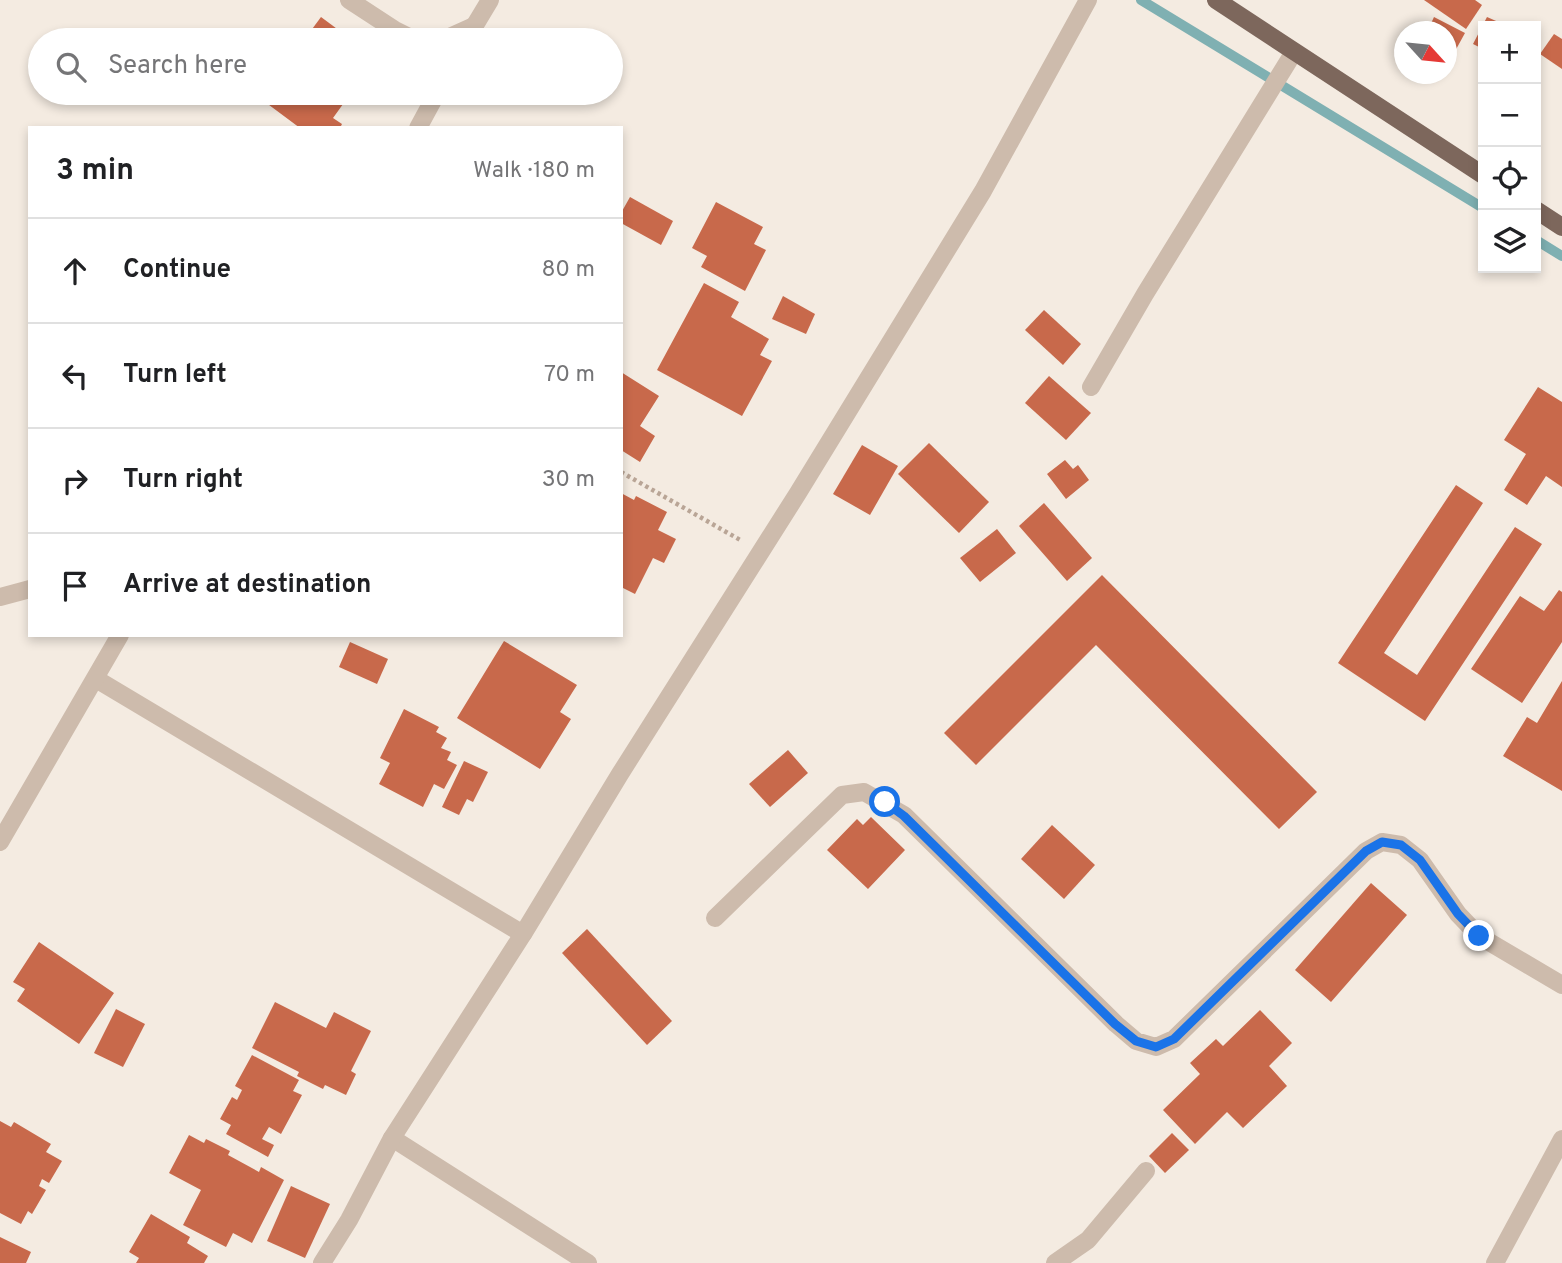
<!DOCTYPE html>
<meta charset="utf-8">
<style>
:root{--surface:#fff;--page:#f2f2f2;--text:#202124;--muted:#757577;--line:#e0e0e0}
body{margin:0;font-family:Overpass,sans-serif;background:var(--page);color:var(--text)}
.controls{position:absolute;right:21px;top:21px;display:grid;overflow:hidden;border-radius:0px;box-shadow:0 4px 10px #0003}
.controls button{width:63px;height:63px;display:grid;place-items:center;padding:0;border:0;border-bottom:2px solid var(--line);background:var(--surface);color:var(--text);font:35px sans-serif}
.compass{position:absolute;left:1394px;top:21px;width:63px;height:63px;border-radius:50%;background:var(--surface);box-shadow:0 4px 10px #0003;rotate:117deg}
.stop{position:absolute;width:21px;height:21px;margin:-16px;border:5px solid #1a73e8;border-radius:50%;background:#fff}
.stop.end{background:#1a73e8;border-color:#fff;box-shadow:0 2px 7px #0008}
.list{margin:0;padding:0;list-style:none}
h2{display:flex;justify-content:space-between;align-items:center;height:91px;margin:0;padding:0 28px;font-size:30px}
h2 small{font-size:23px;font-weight:400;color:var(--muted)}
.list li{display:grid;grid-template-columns:46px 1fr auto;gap:21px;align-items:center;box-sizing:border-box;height:105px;padding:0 28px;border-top:2px solid var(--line)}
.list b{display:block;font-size:26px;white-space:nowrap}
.list em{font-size:23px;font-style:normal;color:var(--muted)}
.icon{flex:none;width:38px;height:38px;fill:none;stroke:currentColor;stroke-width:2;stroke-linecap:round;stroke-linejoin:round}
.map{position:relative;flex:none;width:1562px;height:1263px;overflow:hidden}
.search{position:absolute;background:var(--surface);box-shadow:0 4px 10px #0003;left:28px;top:28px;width:595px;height:77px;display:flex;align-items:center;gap:18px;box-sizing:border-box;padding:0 24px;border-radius:38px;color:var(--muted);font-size:26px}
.panel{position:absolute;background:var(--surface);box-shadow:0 4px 10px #0003;left:28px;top:126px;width:595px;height:511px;border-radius:0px}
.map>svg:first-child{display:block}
</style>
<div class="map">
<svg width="1562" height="1263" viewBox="0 0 1562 1263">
<rect width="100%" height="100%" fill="#f4ebe1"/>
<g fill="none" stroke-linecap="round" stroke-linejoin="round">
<g stroke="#7fb0b2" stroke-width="10">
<polyline points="1141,0 1483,208"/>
<polyline points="1536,240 1562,256"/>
</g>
</g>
<g fill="#c8694b">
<polygon points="1424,0 1475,0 1482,5 1466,29"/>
<polygon points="321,17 352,40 304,40"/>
<polygon points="1434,17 1465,33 1448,64 1446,32 1427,32"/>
<polygon points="1487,17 1503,24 1502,26 1483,26 1483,49 1473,44"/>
<polygon points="1554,34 1562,39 1562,69 1540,54"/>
<polygon points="266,93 351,93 333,118 342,124 340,128 300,128 261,99"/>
<polygon points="630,197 673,221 661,245 621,223 621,213"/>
<polygon points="716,202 763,227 754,244 766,250 745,291 701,267 707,256 692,248"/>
<polygon points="704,283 739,302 731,317 769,339 760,355 772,361 742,416 657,370"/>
<polygon points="783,296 815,314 806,334 772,319"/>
<polygon points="1044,310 1081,344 1063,365 1025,330"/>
<polygon points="621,372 659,396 640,426 655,436 640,462 621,450"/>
<polygon points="1049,376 1091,413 1066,440 1025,403"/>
<polygon points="1538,387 1562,402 1562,487 1546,476 1527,505 1504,490 1526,454 1504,440"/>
<polygon points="929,443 989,502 959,533 898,474"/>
<polygon points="862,445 898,466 870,515 833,494"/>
<polygon points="1065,460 1073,469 1078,465 1089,480 1066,499 1047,474"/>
<polygon points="1456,485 1483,503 1384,653 1417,675 1515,527 1542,544 1425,721 1338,663"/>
<polygon points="621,493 634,500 636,496 667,512 658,530 676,539 664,563 653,558 635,594 621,587"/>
<polygon points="1044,503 1092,558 1067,581 1019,526"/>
<polygon points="997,529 1016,553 980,582 960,558"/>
<polygon points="1102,575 1317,792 1279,829 1096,645 976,765 944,733"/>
<polygon points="1559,590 1562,592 1562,642 1522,703 1471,669 1520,596 1544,611"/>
<polygon points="504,641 577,685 560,712 571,719 540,769 457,718"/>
<polygon points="350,642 388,659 377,684 339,667"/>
<polygon points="1562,681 1562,791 1503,756 1527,717 1537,723"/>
<polygon points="404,709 439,727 436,732 447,738 441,748 451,752 447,760 457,765 444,789 434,784 423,807 379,784 390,763 380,758"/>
<polygon points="788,750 808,773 770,807 749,784"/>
<polygon points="464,761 488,772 473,802 467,799 459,815 442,807"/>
<polygon points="871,817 905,850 868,889 827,850 857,819 863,825"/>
<polygon points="1052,825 1095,865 1064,899 1021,859"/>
<polygon points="1371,883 1407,915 1331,1002 1295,970"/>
<polygon points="587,929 672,1021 647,1045 562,953"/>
<polygon points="39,942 114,993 79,1044 17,1001 25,989 13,982"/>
<polygon points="275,1002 326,1028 334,1012 371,1031 351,1071 356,1074 346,1095 325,1085 323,1089 297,1076 299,1072 252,1048"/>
<polygon points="116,1009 145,1024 123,1067 94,1053"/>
<polygon points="1260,1010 1292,1043 1269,1066 1287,1086 1243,1128 1227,1112 1195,1144 1163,1110 1200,1074 1190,1063 1216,1039 1223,1046"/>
<polygon points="252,1055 299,1080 293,1091 302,1095 281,1134 269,1127 262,1139 274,1145 268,1157 226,1134 231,1125 220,1119 232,1097 237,1100 242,1090 235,1086"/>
<polygon points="0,1121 11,1127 14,1122 51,1144 46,1152 62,1161 49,1183 42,1179 39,1186 46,1190 32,1214 28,1211 21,1224 0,1213"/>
<polygon points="1172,1133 1189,1150 1165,1173 1149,1156"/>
<polygon points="189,1135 204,1143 206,1139 230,1151 228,1155 259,1172 261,1167 284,1180 252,1243 233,1233 226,1247 183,1225 201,1190 169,1173"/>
<polygon points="291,1186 330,1204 305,1258 267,1241"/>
<polygon points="151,1214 190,1237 187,1243 208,1256 204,1263 136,1263 139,1258 129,1252"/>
<polygon points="0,1237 31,1252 26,1263 0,1263"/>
</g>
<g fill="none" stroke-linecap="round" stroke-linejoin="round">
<polyline stroke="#b9a596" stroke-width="4.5" stroke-dasharray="3.5 3.5" stroke-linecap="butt" points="621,472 742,541"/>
<g stroke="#cdbbac" stroke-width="18">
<polyline points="349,0 395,30 415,40"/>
<polyline points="443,40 474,26"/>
<polyline points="466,40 490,0"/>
<polyline points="418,128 437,93"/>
<polyline points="1091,387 1145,294 1294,52"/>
<polyline points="0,597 30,589"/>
<polyline points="96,679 523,934"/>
<polyline points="0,842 120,635"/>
<polyline points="715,918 842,795 864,792 904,815 1116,1024 1136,1041 1156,1047 1174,1039 1366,851 1382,842 1401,845 1420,860 1458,914 1479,936 1562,985"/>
<polyline points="392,1138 588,1263"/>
<polyline points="322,1263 349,1220 392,1138 523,934 620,774 798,493 983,191 1088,0"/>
<polyline points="1055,1263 1088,1240 1146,1171"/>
<polyline points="1495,1263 1562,1139"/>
</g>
<g stroke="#7d675c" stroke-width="18">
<polyline points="1216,0 1483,175"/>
<polyline points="1536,210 1562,227"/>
</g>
</g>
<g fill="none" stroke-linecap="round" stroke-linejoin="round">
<polyline stroke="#1a73e8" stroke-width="9" points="885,802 904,816 1115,1024 1136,1041 1156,1047 1174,1039 1366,851 1382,842 1401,845 1420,860 1458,914 1479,936"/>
</g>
</svg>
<div class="controls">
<button>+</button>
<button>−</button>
<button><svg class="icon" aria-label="locate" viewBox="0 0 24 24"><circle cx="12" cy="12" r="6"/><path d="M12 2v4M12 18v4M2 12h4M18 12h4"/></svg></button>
<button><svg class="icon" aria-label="layers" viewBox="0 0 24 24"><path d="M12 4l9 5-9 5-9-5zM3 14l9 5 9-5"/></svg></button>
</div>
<svg class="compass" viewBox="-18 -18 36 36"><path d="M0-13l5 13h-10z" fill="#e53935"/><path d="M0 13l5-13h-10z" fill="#757577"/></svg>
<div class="stop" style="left:885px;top:802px"></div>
<div class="stop end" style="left:1479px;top:936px"></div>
<div class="search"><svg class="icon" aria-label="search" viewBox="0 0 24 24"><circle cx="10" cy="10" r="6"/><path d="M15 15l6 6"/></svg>Search here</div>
<section class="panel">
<h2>3 min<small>Walk · 180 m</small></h2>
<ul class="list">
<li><svg class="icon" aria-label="ahead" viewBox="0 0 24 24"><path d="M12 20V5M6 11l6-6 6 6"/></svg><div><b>Continue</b></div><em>80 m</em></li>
<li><svg class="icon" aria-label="left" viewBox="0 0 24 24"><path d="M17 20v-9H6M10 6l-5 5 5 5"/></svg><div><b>Turn left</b></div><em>70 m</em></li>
<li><svg class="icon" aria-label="right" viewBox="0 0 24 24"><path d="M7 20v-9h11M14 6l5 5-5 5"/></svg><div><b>Turn right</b></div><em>30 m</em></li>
<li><svg class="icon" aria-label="arrive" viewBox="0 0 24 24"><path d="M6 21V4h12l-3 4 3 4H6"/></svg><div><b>Arrive at destination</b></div></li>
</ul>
</section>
</div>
